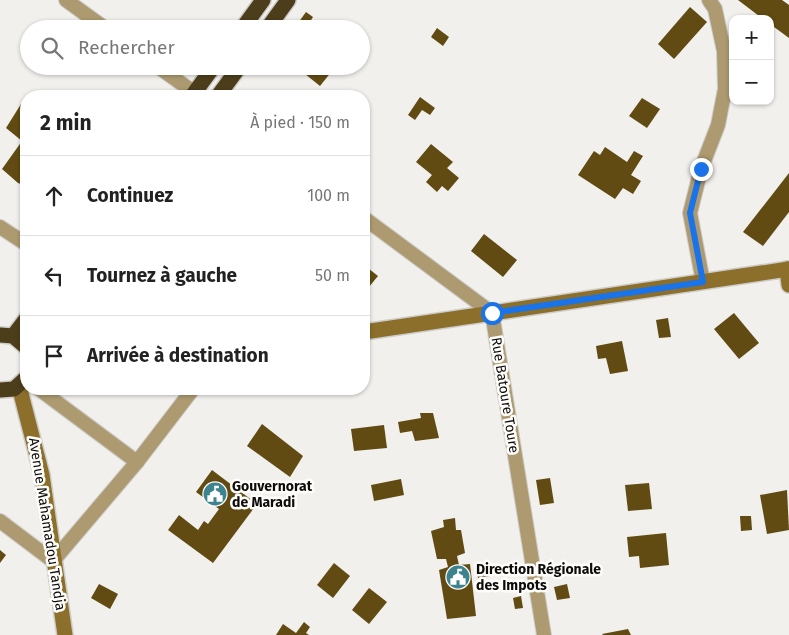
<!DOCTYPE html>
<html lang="fr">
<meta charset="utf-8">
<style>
:root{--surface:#fff;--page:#f6f6f6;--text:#222;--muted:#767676;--line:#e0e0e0}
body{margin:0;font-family:"Fira Sans",sans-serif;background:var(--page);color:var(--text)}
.controls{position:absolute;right:15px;top:15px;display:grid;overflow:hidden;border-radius:10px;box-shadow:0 1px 4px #0004}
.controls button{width:45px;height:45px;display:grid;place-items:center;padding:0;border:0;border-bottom:1px solid var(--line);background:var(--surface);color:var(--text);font:25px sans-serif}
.stop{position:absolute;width:15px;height:15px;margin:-11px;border:4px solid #1a73e8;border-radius:50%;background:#fff}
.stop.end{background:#1a73e8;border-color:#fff;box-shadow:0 1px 5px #0008}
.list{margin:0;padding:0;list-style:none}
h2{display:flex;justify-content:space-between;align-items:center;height:65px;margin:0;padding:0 20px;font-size:21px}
h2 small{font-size:16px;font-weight:400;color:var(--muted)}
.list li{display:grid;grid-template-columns:32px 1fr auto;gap:15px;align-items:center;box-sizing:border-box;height:80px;padding:0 20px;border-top:1px solid var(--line)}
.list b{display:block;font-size:19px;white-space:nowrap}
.list em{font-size:16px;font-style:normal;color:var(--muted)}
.icon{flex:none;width:28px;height:28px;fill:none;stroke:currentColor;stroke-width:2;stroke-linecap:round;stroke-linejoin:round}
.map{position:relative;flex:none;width:789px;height:635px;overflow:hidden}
.search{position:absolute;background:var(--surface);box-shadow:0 1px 4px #0004;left:20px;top:20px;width:350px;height:55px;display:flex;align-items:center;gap:12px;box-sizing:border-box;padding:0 18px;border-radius:28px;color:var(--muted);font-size:19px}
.panel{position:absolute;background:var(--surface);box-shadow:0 1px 4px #0004;left:20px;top:90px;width:350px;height:305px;border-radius:20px}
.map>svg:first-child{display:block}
</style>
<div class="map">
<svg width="789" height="635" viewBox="0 0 789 635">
<rect width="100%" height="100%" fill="#f1f0ed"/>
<g fill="#614b12">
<polygon points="738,0 782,0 789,5 789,38 770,24 770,19 763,19"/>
<polygon points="690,7 707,22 674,59 658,44"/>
<polygon points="306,12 313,17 306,28 298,23"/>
<polygon points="437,28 449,37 443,46 431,37"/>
<polygon points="295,66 336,66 320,86"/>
<polygon points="420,97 435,108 430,115 422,110 415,120 408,115"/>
<polygon points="642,98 660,109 647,128 629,116"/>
<polygon points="21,104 26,109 26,186 18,183 2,169 22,141 6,128"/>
<polygon points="431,144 453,162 447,168 459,178 448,191 442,186 437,192 426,182 432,175 416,162"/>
<polygon points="605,147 627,162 634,151 643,156 631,175 641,181 633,194 623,188 615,199 578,175 594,151 600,155"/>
<polygon points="789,173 789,212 763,246 743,232"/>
<polygon points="484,234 517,260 503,277 471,251"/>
<polygon points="364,265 378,276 364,293"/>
<polygon points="734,313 759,343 739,359 714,329"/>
<polygon points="668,318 671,337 659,338 656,320"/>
<polygon points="622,341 628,371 610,374 606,358 598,359 596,346"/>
<polygon points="420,413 433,413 439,438 415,441 412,431 400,433 398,422 421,418"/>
<polygon points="262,424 303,456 290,477 247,446"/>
<polygon points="384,425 387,448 354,451 351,429"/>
<polygon points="212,470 257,504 213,563 168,530 179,515 198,530 204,521 208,524 219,509 196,492"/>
<polygon points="550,478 554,503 540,505 536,480"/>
<polygon points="401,479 404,495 374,501 371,485"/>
<polygon points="649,483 652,509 628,511 625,485"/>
<polygon points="787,490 789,530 767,534 760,495"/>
<polygon points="740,516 751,516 752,530 741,531"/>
<polygon points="455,518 456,530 461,530 465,553 457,556 459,565 470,564 476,616 447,619 439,570 448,567 446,559 437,559 431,531 444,527 443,520"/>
<polygon points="666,533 669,565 640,568 639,556 629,557 627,537"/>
<polygon points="0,550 6,555 0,563"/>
<polygon points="488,561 491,576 478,578 475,564"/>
<polygon points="334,563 350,576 333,598 317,585"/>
<polygon points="99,584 118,594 110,609 91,598"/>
<polygon points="567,584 570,598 557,600 554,587"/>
<polygon points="369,588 387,602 369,624 352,610"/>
<polygon points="521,596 523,608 515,609 513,598"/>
<polygon points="304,622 310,627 306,633 309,635 276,635 283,624 296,633"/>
<polygon points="628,629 631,635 603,635 602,634"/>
</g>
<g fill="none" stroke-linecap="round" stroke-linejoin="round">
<defs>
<g id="street">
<polyline points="66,0 106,29"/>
<polyline points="157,66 199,96"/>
<polyline points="364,218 492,313 544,635"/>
<polyline points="0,227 26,244"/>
<polyline points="703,282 690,213 701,169 718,125 725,89 724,51 715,9 709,0"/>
<polyline points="39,389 137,462"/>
<polyline points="0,521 53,561 137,462 193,389"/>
</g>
<g id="secondary">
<polyline points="787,269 789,285"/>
<polyline points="364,332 789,269"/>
<polyline points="19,386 42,475 65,635"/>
</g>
<g id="highway">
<polyline points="242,29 263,0"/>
<polyline points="267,29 288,0"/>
<polyline points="192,96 214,66"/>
<polyline points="218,96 240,66"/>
<polyline points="0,335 13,336 26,347"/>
<polyline points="13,336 26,319"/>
<polyline points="0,390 14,389 26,378"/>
</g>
</defs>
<use href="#street" stroke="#cdccc9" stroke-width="16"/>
<use href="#secondary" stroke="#cdccc9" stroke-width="18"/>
<use href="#highway" stroke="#cdccc9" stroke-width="18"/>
<use href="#street" stroke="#ad9a70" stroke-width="14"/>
<use href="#secondary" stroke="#8c6f2a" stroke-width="15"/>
<use href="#highway" stroke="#4d3e1b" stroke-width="15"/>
</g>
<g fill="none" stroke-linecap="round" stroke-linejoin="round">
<polyline stroke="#1a73e8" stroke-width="6" points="492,313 703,282 690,213 701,169"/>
</g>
<defs>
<symbol id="civic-disc" viewBox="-11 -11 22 22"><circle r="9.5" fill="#3d838f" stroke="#fffdfa"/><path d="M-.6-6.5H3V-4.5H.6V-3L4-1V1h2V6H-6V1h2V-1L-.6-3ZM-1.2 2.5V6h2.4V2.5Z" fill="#fff"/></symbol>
</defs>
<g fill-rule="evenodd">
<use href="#civic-disc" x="201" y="480" width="28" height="28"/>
<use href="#civic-disc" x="444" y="563" width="28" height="28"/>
</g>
<g text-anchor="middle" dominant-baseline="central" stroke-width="5" stroke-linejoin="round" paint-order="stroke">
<g font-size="14" fill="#0d0c0b" stroke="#fffdfa">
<text transform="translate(505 395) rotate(81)">Rue Batoure Toure</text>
<text transform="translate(47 524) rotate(81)">Avenue Mahamadou Tandja</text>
</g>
<g font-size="14" font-weight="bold" fill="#0d0c0b" stroke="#fffdfa" text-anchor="start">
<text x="232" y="486">Gouvernorat<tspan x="232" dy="16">de Maradi</tspan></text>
<text x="476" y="569">Direction Régionale<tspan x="476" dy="16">des Impots</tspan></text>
</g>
</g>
</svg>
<div class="controls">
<button>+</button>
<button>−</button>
</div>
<div class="stop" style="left:492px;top:313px"></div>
<div class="stop end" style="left:701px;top:169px"></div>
<div class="search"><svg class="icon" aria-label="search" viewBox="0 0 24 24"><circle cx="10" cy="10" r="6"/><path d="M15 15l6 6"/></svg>Rechercher</div>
<section class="panel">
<h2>2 min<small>À pied · 150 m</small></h2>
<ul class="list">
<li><svg class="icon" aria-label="ahead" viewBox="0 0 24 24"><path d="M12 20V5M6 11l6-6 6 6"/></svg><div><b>Continuez</b></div><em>100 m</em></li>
<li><svg class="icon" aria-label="left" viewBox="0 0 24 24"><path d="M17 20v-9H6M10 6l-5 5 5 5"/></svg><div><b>Tournez à gauche</b></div><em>50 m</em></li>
<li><svg class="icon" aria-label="arrive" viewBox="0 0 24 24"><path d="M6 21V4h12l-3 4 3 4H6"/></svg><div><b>Arrivée à destination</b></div></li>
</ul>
</section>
</div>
